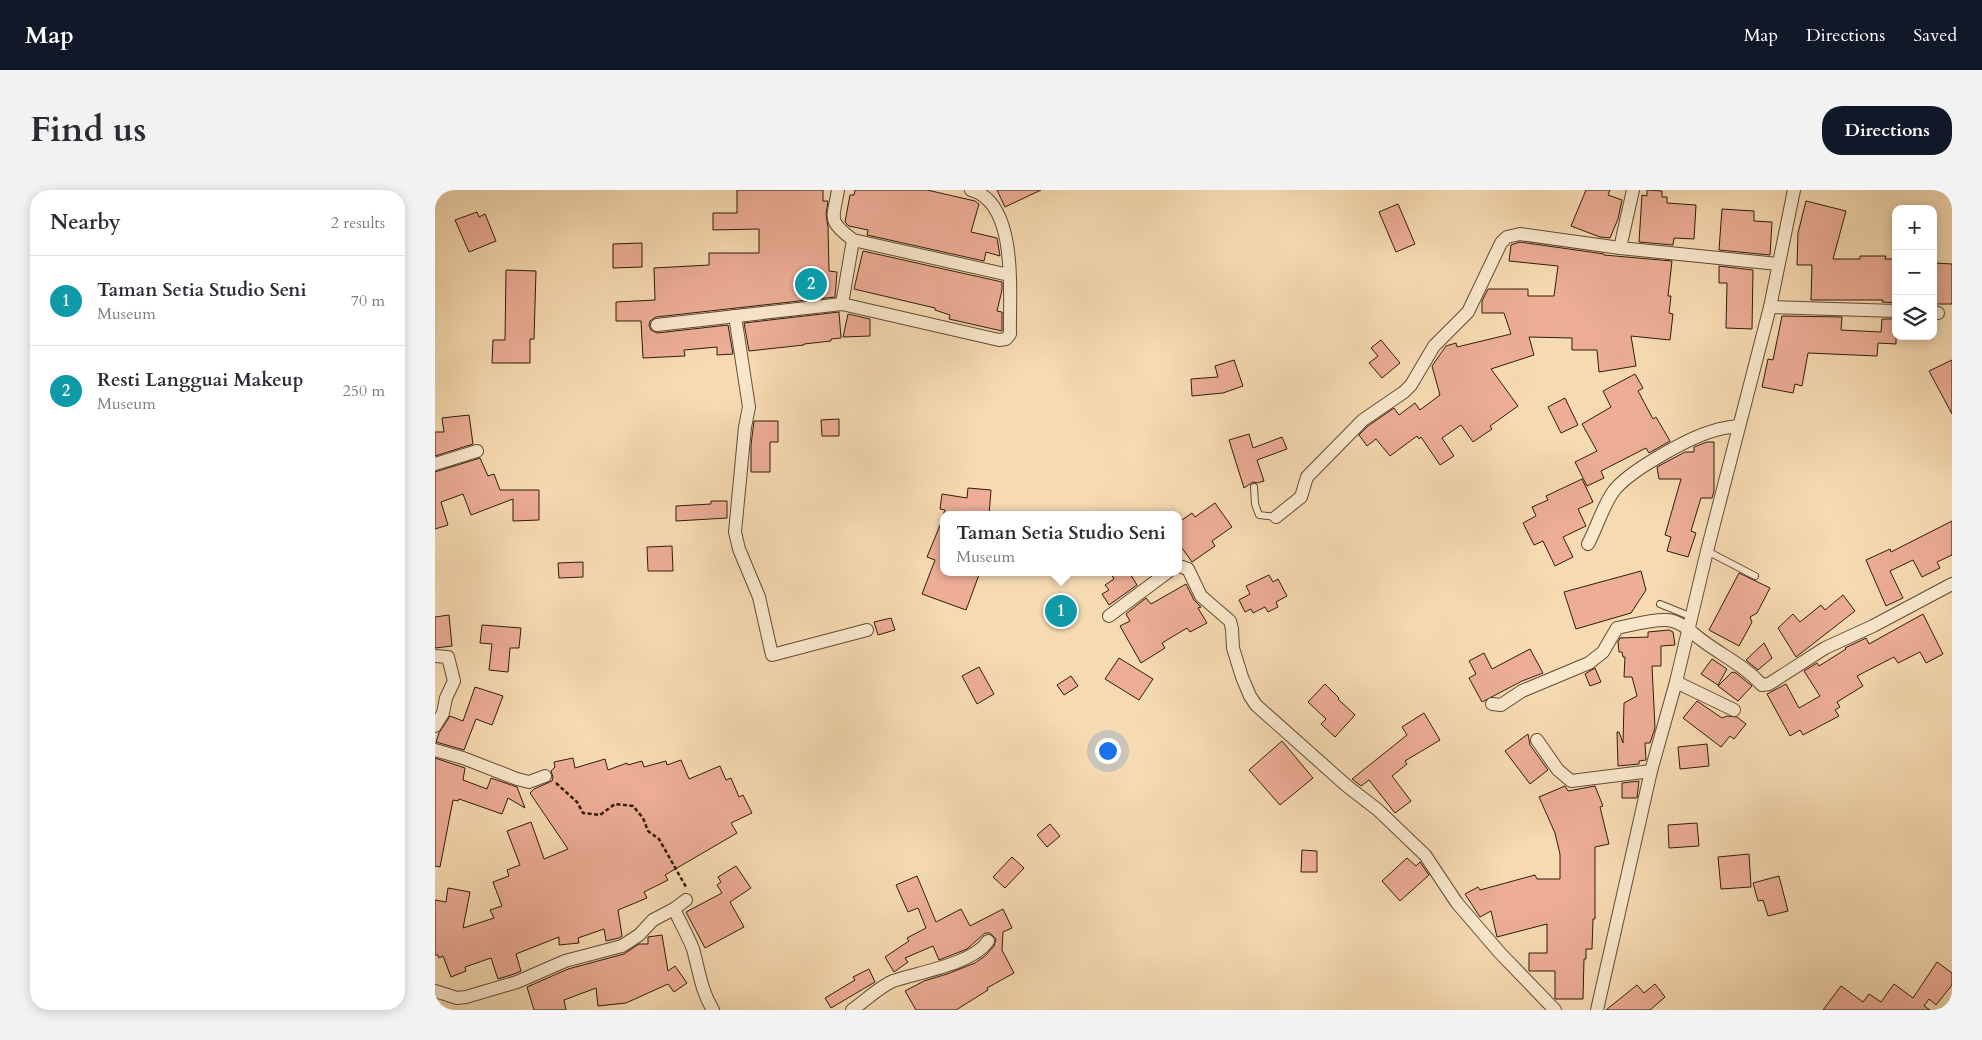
<!DOCTYPE html>
<meta charset="utf-8">
<style>
:root{--surface:#fff;--page:#f2f2f3;--text:#2b2b33;--muted:#7c7c81;--line:#e1e1e2;--accent:#111827}
body{margin:0;font-family:Cardo,serif;background:var(--page);color:var(--text)}
.controls{position:absolute;right:15px;top:15px;display:grid;overflow:hidden;border-radius:10px;box-shadow:0 2px 12px #0003}
.controls button{width:45px;height:45px;display:grid;place-items:center;padding:0;border:0;border-bottom:1px solid var(--line);background:var(--surface);color:var(--text);font:25px sans-serif}
.you{position:absolute;left:672px;top:560px;width:18px;height:18px;margin:-12px;border:4px solid #fff;border-radius:50%;background:#1a73e8;box-shadow:0 0 0 8px #1a73e833}
.badge{display:grid;place-items:center;width:32px;height:32px;border-radius:50%;background:var(--accent);color:#fff;font-size:16px;font-weight:700}
.pin{position:absolute;translate:-50% -50%;border:2px solid #fff;box-shadow:0 1px 5px #0006}
.popup{position:absolute;left:505px;top:321px;width:242px;height:65px;box-sizing:border-box;display:grid;place-content:center;border-radius:10px;background:var(--surface);filter:drop-shadow(0 1px 4px #0005);font-size:16px;white-space:nowrap;color:var(--muted)}
.popup b{font-size:19px;color:var(--text)}
.popup::after{content:'';position:absolute;left:50%;top:100%;margin-left:-10px;border:10px solid transparent;border-top-color:var(--surface)}
.list{margin:0;padding:0;list-style:none}
h2{display:flex;justify-content:space-between;align-items:center;height:65px;margin:0;padding:0 20px;font-size:21px}
h2 small{font-size:16px;font-weight:400;color:var(--muted)}
.list li{display:grid;grid-template-columns:32px 1fr auto;gap:15px;align-items:center;box-sizing:border-box;height:90px;padding:0 20px;border-top:1px solid var(--line)}
.list b{display:block;font-size:19px;white-space:nowrap}
.list p{margin:0;font-size:16px;white-space:nowrap;color:var(--muted)}
.list em{font-size:16px;font-style:normal;color:var(--muted)}
.icon{flex:none;width:28px;height:28px;fill:none;stroke:currentColor;stroke-width:2;stroke-linecap:round;stroke-linejoin:round}
.map{position:relative;flex:none;width:1517px;height:820px;overflow:hidden;border-radius:20px}
header{display:flex;align-items:center;gap:30px;box-sizing:border-box;height:70px;padding:0 25px;background:var(--accent);color:#fff}
header strong{font-size:24px}
nav{display:flex;gap:28px;margin-inline-start:auto;font-size:18px}
.intro{display:flex;align-items:center;justify-content:space-between;box-sizing:border-box;height:120px;padding:0 30px}
h1{margin:0;font-size:35px}
.button{padding:12px 22px;border-radius:20px;background:var(--accent);color:#fff;font-size:18px;font-weight:700}
main{display:flex;gap:30px;padding:0 30px}
aside{flex:1;background:var(--surface);border-radius:20px;box-shadow:0 2px 12px #0003}
.map>svg:first-child{display:block}
</style>
<header>
<strong>Map</strong>
<nav><a>Map</a><a>Directions</a><a>Saved</a></nav>
</header>
<div class="intro"><h1>Find us</h1><a class="button">Directions</a></div>
<main>
<aside>
<h2>Nearby<small>2 results</small></h2>
<ul class="list">
<li><span class="badge" style="background:#0f9aa8">1</span><div><b>Taman Setia Studio Seni</b><p>Museum</p></div><em>70 m</em></li>
<li><span class="badge" style="background:#0f9aa8">2</span><div><b>Resti Langguai Makeup</b><p>Museum</p></div><em>250 m</em></li>
</ul>
</aside>
<div class="map">
<svg width="1517" height="820" viewBox="0 0 1517 820">
<rect width="100%" height="100%" fill="#f6dab1"/>
<filter id="stains"><feTurbulence type="fractalNoise" baseFrequency=".004" numOctaves="4"/><feColorMatrix values="0 0 0 0 .2 0 0 0 0 .09 0 0 0 0 .02 0 0 0 .5 -.17"/></filter>
<radialGradient id="worn" r=".72"><stop offset=".6" stop-color="#630" stop-opacity="0"/><stop offset="1" stop-color="#630" stop-opacity=".3"/></radialGradient>
<g fill="#edad96" stroke="#2f1d0c">
<polygon points="302,0 388,0 388,11 393,11 391,24 393,37 394,81 402,82 400,107 221,127 215,131 214,135 216,140 222,143 293,135 298,164 282,165 282,157 249,160 250,166 208,168 206,131 181,131 181,112 220,110 219,78 274,75 274,63 324,63 324,39 278,40 278,23 302,23"/>
<polygon points="420,0 492,0 540,11 544,14 536,42 562,48 565,66 551,62 549,71 432,45 433,40 414,36 410,32 415,5 419,5"/>
<polygon points="562,0 606,0 570,17"/>
<polygon points="1151,0 1175,0 1173,5 1187,10 1183,29 1175,48 1165,47 1136,36"/>
<polygon points="1212,0 1227,1 1227,7 1232,7 1232,13 1261,15 1259,49 1239,48 1238,55 1204,52 1207,5 1212,6"/>
<polygon points="1371,11 1411,21 1398,69 1425,69 1425,66 1451,66 1450,69 1461,69 1461,113 1447,112 1448,110 1376,110 1377,75 1362,75 1363,43"/>
<polygon points="963,14 980,54 961,62 944,22"/>
<polygon points="1287,19 1319,21 1319,31 1337,32 1335,65 1284,60"/>
<polygon points="42,22 44,27 50,24 61,51 34,62 20,30"/>
<polygon points="1085,52 1169,64 1169,65 1237,71 1233,106 1236,106 1234,123 1238,124 1235,150 1196,146 1201,176 1164,182 1162,160 1137,160 1137,148 1094,147 1099,165 1056,179 1083,216 1055,236 1057,239 1038,252 1026,235 1007,248 1019,266 1005,275 986,247 984,249 982,246 955,266 941,249 932,256 924,245 933,236 959,218 964,225 980,213 985,220 1005,205 997,176 1011,156 1021,153 1022,157 1076,144 1069,123 1047,123 1047,111 1053,99 1093,99 1093,106 1119,106 1123,76 1074,71 1076,55"/>
<polygon points="207,53 207,77 178,78 178,54"/>
<polygon points="428,61 567,92 567,100 562,121 567,122 567,141 514,129 515,125 500,120 500,118 419,99"/>
<polygon points="1500,73 1517,74 1517,114 1499,114"/>
<polygon points="1284,76 1318,80 1317,139 1291,138 1292,93 1284,93"/>
<polygon points="71,80 101,81 99,149 95,149 95,173 57,173 58,150 70,150"/>
<polygon points="404,122 406,148 396,149 396,151 369,154 369,155 314,161 309,133"/>
<polygon points="413,124 435,129 435,146 408,147"/>
<polygon points="1347,126 1407,127 1406,140 1446,142 1447,129 1461,129 1461,154 1443,153 1442,166 1373,163 1367,196 1360,194 1358,203 1327,197 1333,169 1338,170"/>
<polygon points="946,150 965,173 947,188 934,173 943,166 936,158"/>
<polygon points="799,170 808,196 788,203 757,206 756,189 783,187 780,176"/>
<polygon points="1517,170 1517,224 1494,181"/>
<polygon points="1200,184 1208,198 1203,201 1218,229 1221,227 1235,251 1214,263 1211,258 1166,281 1169,288 1152,296 1140,272 1162,261 1147,234 1176,217 1168,201"/>
<polygon points="1130,208 1143,235 1126,243 1113,217"/>
<polygon points="34,225 38,254 0,266 0,242 9,242 7,228"/>
<polygon points="404,229 404,246 387,246 386,230"/>
<polygon points="319,231 343,231 343,252 335,252 335,282 316,282 316,255"/>
<polygon points="814,244 818,258 847,247 852,259 822,270 829,291 822,293 818,292 809,298 794,250"/>
<polygon points="1272,252 1279,252 1279,301 1277,308 1266,308 1256,341 1261,343 1253,367 1232,361 1236,347 1230,345 1246,289 1224,289 1222,277 1250,262 1259,262 1259,257"/>
<polygon points="45,268 53,286 59,284 65,300 104,300 104,330 78,331 78,309 36,325 28,304 6,312 13,335 0,339 0,282"/>
<polygon points="1147,289 1158,312 1143,319 1151,336 1128,347 1138,367 1120,376 1108,351 1099,355 1088,333 1101,326 1097,317 1113,310 1111,306"/>
<polygon points="533,298 556,300 554,325 508,325 510,320 505,319 507,304 532,308"/>
<polygon points="276,311 292,311 292,328 241,331 241,316 276,314"/>
<polygon points="780,313 797,337 777,351 780,356 757,372 744,354 744,332 757,323 760,327"/>
<polygon points="508,328 508,382 545,382 531,420 487,404 500,370 492,367"/>
<polygon points="1517,331 1517,365 1502,372 1505,378 1487,387 1478,370 1455,381 1468,408 1451,416 1431,370 1455,359 1456,362"/>
<polygon points="237,356 238,381 213,381 212,357"/>
<polygon points="148,372 148,387 124,388 123,373"/>
<polygon points="1206,381 1211,400 1196,423 1141,439 1129,402"/>
<polygon points="675,382 694,382 702,395 674,415 667,404 674,400 670,395 679,389"/>
<polygon points="1304,383 1335,398 1322,423 1315,427 1317,432 1304,456 1274,440"/>
<polygon points="834,385 838,392 843,389 852,406 841,412 843,417 833,422 830,417 818,423 816,419 810,422 804,410 815,404 811,396"/>
<polygon points="751,394 759,410 766,417 763,418 772,433 755,442 752,438 727,453 730,458 706,473 685,436 695,431 691,424 711,408 716,414"/>
<polygon points="623,404 644,422 629,438 608,420"/>
<polygon points="1408,405 1420,421 1361,467 1343,438 1358,424 1365,432 1386,415 1390,420"/>
<polygon points="1488,424 1508,464 1491,473 1485,462 1463,473 1459,467 1422,486 1428,496 1402,512 1405,517 1400,520 1404,526 1368,545 1365,540 1355,546 1332,504 1351,494 1364,518 1385,506 1369,481 1382,473 1384,476 1411,459 1410,458 1431,448 1434,454"/>
<polygon points="14,425 17,456 0,458 0,427"/>
<polygon points="456,428 460,440 443,445 439,432"/>
<polygon points="47,435 86,438 84,458 75,458 73,482 54,480 57,454 45,453"/>
<polygon points="1234,440 1238,442 1240,455 1226,456 1226,476 1217,476 1220,538 1215,553 1210,553 1211,570 1204,571 1204,574 1183,576 1182,542 1184,542 1188,553 1189,513 1202,506 1197,487 1189,487 1190,467 1188,467 1187,462 1184,462 1183,452 1185,448 1213,447 1213,442"/>
<polygon points="1329,453 1337,468 1323,480 1311,470"/>
<polygon points="1095,459 1108,483 1087,491 1047,512 1034,488 1041,484 1034,471 1049,463 1057,479"/>
<polygon points="684,468 718,489 704,510 670,489"/>
<polygon points="1277,469 1292,479 1283,495 1266,484"/>
<polygon points="544,477 559,504 542,514 527,486"/>
<polygon points="1160,478 1166,492 1155,496 1150,484"/>
<polygon points="1297,482 1301,483 1317,496 1303,511 1283,496"/>
<polygon points="636,486 643,496 629,505 622,495"/>
<polygon points="890,494 904,508 903,509 920,525 900,547 886,534 891,529 873,512"/>
<polygon points="40,497 68,506 57,535 41,529 29,560 1,552 4,543 15,526 28,531"/>
<polygon points="1262,511 1287,528 1292,526 1302,527 1311,534 1299,549 1295,546 1286,557 1248,528"/>
<polygon points="989,523 1005,550 970,571 972,574 957,586 976,611 960,623 934,590 926,596 917,589 972,545 967,537"/>
<polygon points="1093,544 1095,555 1113,580 1095,594 1070,561"/>
<polygon points="847,551 878,588 845,615 814,580"/>
<polygon points="1272,554 1274,576 1245,579 1243,557"/>
<polygon points="0,568 30,578 28,590 52,599 56,588 82,597 90,618 73,608 67,624 24,609 23,611 18,610 5,677 0,676"/>
<polygon points="138,568 140,578 170,569 173,580 192,573 193,575 207,571 209,577 231,571 232,575 246,570 254,589 285,576 291,590 296,588 304,607 308,605 317,623 296,633 302,643 230,685 233,690 209,702 212,708 183,720 187,746 184,748 171,751 169,739 143,748 144,753 124,755 124,747 81,764 86,781 79,784 63,789 56,768 30,777 31,781 16,787 8,766 4,768 3,765 0,765 0,710 11,712 13,698 35,702 28,738 59,728 55,720 67,716 58,692 74,686 72,680 85,675 72,641 96,632 109,669 133,659 95,603 99,599 117,591 118,587 116,581 120,577 119,572"/>
<polygon points="1204,591 1202,608 1187,608 1187,593"/>
<polygon points="1130,596 1133,601 1160,596 1168,616 1165,617 1174,654 1160,657 1160,729 1158,729 1157,759 1151,759 1151,769 1149,769 1148,809 1120,809 1120,781 1094,781 1094,763 1112,763 1112,734 1062,747 1056,721 1045,727 1030,704 1043,697 1045,700 1100,685 1102,689 1125,689 1125,664 1120,643 1104,607"/>
<polygon points="1262,633 1264,656 1234,658 1233,635"/>
<polygon points="615,634 625,646 612,657 602,645"/>
<polygon points="867,660 882,661 882,682 866,682"/>
<polygon points="1314,664 1316,697 1286,699 1283,667"/>
<polygon points="577,667 589,678 570,698 558,687"/>
<polygon points="972,668 981,676 985,672 994,685 965,711 947,691"/>
<polygon points="301,676 316,698 295,712 309,737 270,758 251,722 287,703 282,695 286,692 283,687"/>
<polygon points="482,686 501,732 526,719 535,736 568,719 577,738 568,742 567,760 579,783 552,798 553,800 521,820 481,820 470,801 489,791 512,784 540,773 550,766 559,756 561,749 555,743 550,743 532,759 504,770 498,756 470,768 473,772 459,782 450,767 474,751 472,748 491,738 483,718 473,722 461,695"/>
<polygon points="1344,686 1353,721 1333,726 1328,710 1323,711 1318,693"/>
<polygon points="227,745 233,781 240,776 252,793 239,802 233,794 191,813 163,816 161,798 129,810 131,820 99,820 92,797 133,779 189,764 204,754 213,754 213,747"/>
<polygon points="1502,772 1517,783 1517,795 1501,815 1494,809 1489,816 1495,820 1388,820 1406,796 1428,812 1434,804 1446,812 1459,794 1478,808"/>
<polygon points="434,779 440,792 396,818 390,808 420,790 418,787"/>
<polygon points="1220,794 1230,807 1215,820 1171,820 1202,795 1209,803"/>
</g>
<g fill="none" stroke-linecap="round" stroke-linejoin="round">
<defs>
<g id="lane">
<polyline points="819,297 820,314 824,325 841,327"/>
<polyline points="1272,361 1320,386"/>
<polyline points="1225,414 1257,427"/>
</g>
<g id="street">
<path d="M403,0C398,30 392,30 418,50L407,114"/>
<polyline points="418,50 574,85"/>
<polyline points="1185,58 1198,0"/>
<polyline points="1335,117 1461,121"/>
<polyline points="1498,123 1503,123"/>
<polyline points="300,126 314,217 310,237 300,342 304,359 324,407 337,465 432,440"/>
<path d="M222,135L407,114L564,150L571,149L575,144C574,105 584,13 536,0"/>
<polyline points="0,274 42,261"/>
<polyline points="841,327 866,307 872,287 928,230 969,202 976,195 999,156 1033,122 1066,53 1072,47 1085,44 1185,58 1343,74"/>
<path d="M1153,354C1162,337 1167,318 1178,302C1192,282 1253,248 1278,241C1286,238 1295,237 1304,236"/>
<polyline points="744,376 753,379 766,406 795,431 797,439 798,458 807,487 815,506 821,515 912,596 943,620 990,665 1022,713 1065,763 1120,820"/>
<polyline points="674,426 733,382"/>
<polyline points="0,466 13,467 19,491 11,508 8,523 0,536"/>
<polyline points="1241,492 1299,520"/>
<path d="M1057,514L1066,515L1087,501L1154,473L1168,462L1182,438C1198,435 1216,429 1232,430C1246,431 1257,443 1268,451C1288,466 1310,476 1327,495L1334,494L1390,458L1438,436L1517,394"/>
<polyline points="1102,550 1123,580 1136,591 1216,581"/>
<polyline points="0,560 28,568 82,589 94,592 110,586"/>
<path d="M239,719C245,732 253,746 258,759C264,780 266,801 278,820"/>
<polyline points="0,801 22,808 31,807 82,792 130,771 187,756 204,745 218,730 239,719 251,710"/>
<path d="M417,820C430,811 444,797 458,791C484,782 538,774 553,751"/>
<polyline points="1162,820 1216,581 1241,492 1272,361 1335,117 1359,0"/>
</g>
</defs>
<use href="#lane" stroke="#614c35" stroke-width="8"/>
<use href="#street" stroke="#614c35" stroke-width="14"/>
<polyline stroke="#2f1d0c" stroke-width="2.5" stroke-dasharray="4 2.5" stroke-linecap="butt" points="121,593 142,612 148,623 165,625 180,614 198,616 208,628 213,641 224,649 251,697"/>
<use href="#lane" stroke="#f9e7cc" stroke-width="6"/>
<use href="#street" stroke="#f9e7cc" stroke-width="12"/>
</g>
<rect width="100%" height="100%" filter="url(#stains)"/>
<rect width="100%" height="100%" fill="url(#worn)"/>
</svg>
<div class="controls">
<button>+</button>
<button>−</button>
<button><svg class="icon" aria-label="layers" viewBox="0 0 24 24"><path d="M12 4l9 5-9 5-9-5zM3 14l9 5 9-5"/></svg></button>
</div>
<div class="you"></div>
<div class="pin badge" style="left:626px;top:421px;background:#0f9aa8">1</div>
<div class="popup"><b>Taman Setia Studio Seni</b>Museum</div>
<div class="pin badge" style="left:376px;top:94px;background:#0f9aa8">2</div>
</div>
</main>
